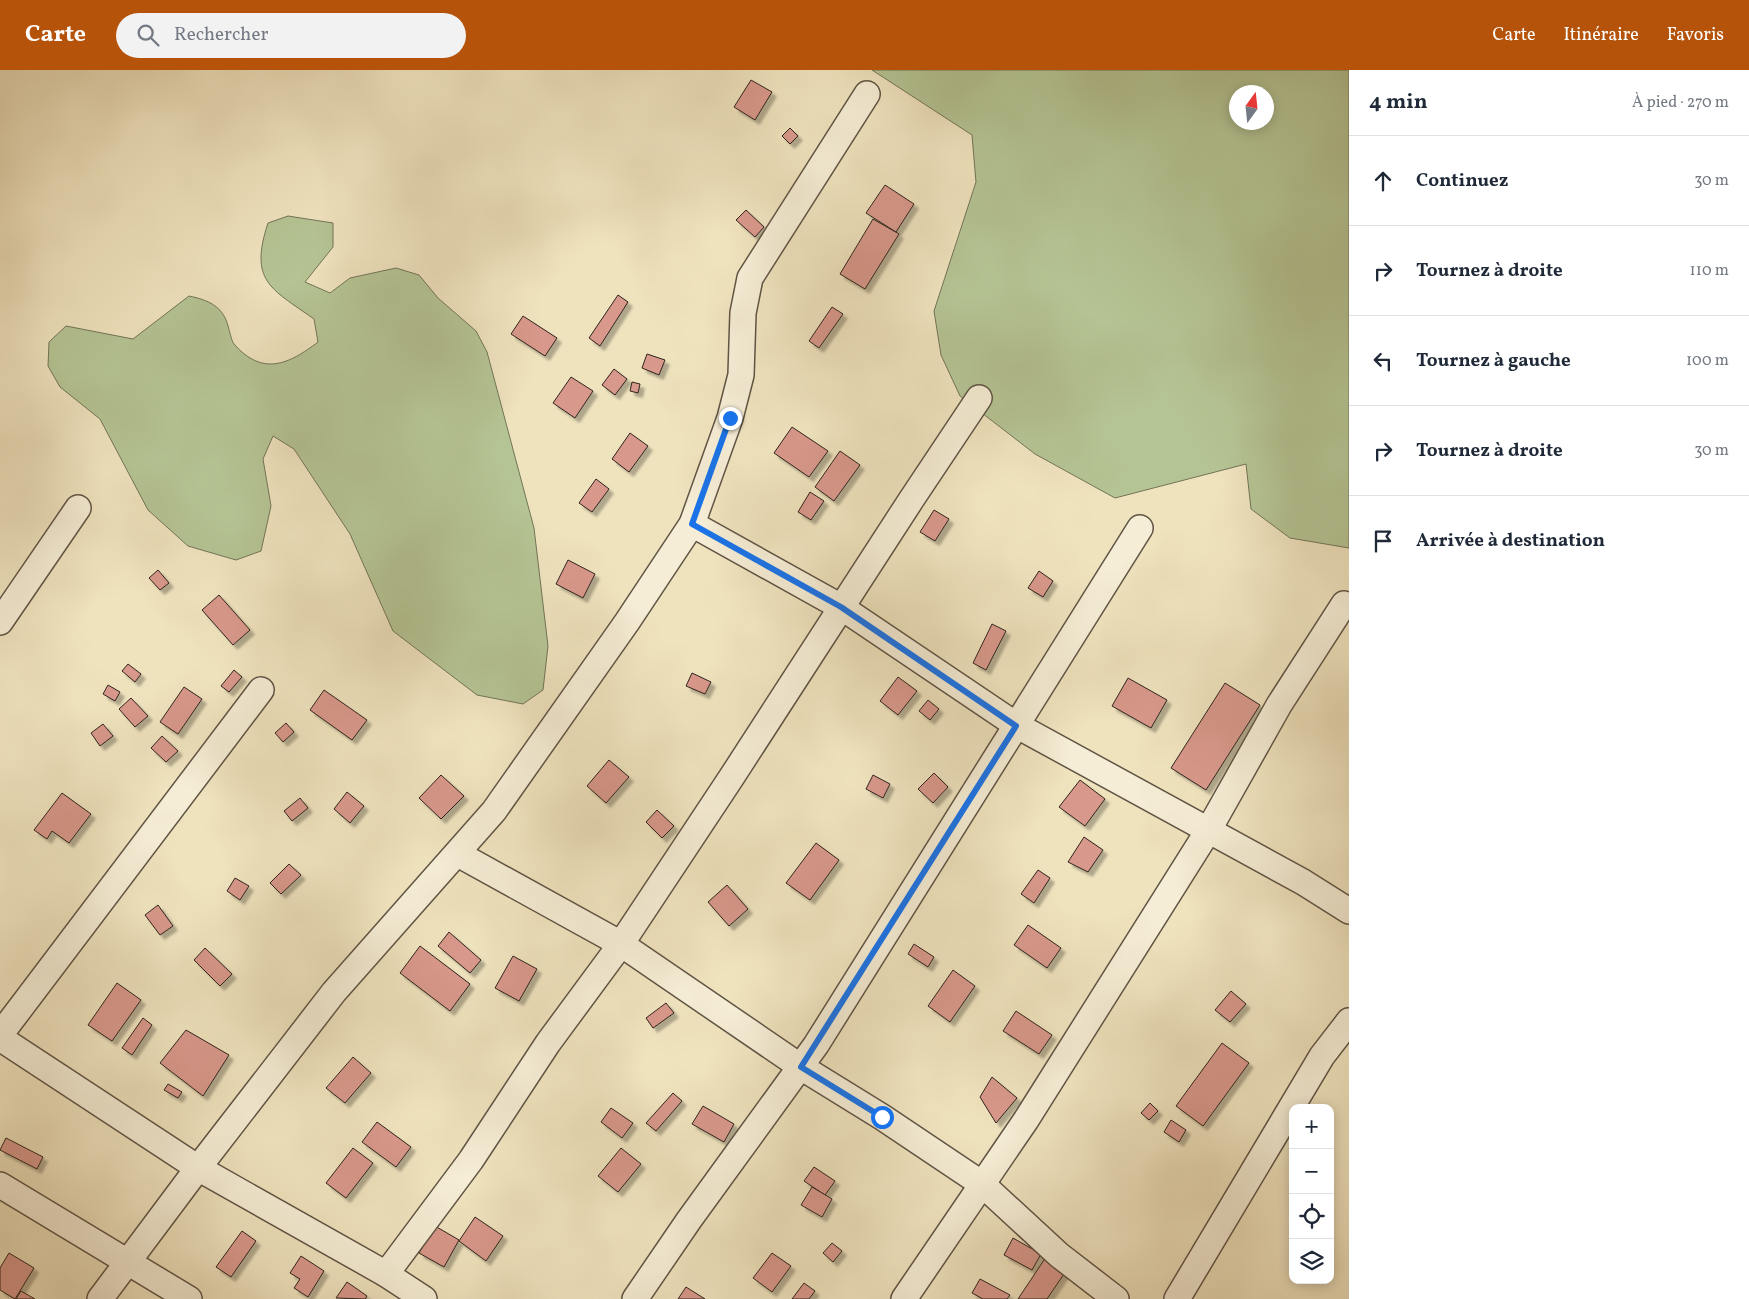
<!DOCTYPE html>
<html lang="fr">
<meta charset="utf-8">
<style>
:root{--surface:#fff;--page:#f2f2f3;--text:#1f2937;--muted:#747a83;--line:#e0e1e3;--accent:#b45309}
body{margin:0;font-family:Vollkorn,serif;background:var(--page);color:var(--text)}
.controls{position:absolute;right:15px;bottom:15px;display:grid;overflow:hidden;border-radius:10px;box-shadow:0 2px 12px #0003}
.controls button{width:45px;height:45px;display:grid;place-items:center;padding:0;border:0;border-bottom:1px solid var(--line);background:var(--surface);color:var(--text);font:25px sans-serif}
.compass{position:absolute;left:1229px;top:15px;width:45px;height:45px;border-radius:50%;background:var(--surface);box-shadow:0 2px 12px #0003;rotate:15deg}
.stop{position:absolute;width:15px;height:15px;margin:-11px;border:4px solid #1a73e8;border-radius:50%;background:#fff}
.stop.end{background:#1a73e8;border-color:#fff;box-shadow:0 1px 5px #0008}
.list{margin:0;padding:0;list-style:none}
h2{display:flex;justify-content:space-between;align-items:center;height:65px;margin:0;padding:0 20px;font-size:21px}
h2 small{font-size:16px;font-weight:400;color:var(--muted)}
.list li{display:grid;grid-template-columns:32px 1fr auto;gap:15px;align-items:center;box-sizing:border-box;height:90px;padding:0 20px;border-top:1px solid var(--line)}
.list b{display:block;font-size:19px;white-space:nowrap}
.list em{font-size:16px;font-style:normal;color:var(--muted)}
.icon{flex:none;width:28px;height:28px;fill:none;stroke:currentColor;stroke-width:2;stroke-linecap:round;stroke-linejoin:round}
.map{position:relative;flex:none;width:1349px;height:1229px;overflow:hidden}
header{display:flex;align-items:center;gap:30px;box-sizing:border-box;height:70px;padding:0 25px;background:var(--accent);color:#fff}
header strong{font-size:24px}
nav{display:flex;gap:28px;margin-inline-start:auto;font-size:18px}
.search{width:350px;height:45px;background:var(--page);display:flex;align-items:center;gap:12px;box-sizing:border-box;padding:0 18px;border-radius:28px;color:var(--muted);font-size:19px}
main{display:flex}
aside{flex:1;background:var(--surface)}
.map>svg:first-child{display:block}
</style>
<header>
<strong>Carte</strong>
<div class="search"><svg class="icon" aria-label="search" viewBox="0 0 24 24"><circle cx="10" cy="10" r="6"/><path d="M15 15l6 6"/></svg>Rechercher</div>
<nav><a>Carte</a><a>Itinéraire</a><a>Favoris</a></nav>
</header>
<main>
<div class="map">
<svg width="1349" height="1229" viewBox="0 0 1349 1229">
<defs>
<filter id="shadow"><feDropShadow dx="4.5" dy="4.5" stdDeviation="1" flood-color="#0004"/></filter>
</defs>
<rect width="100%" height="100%" fill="#efe3be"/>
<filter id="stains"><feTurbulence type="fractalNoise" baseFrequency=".004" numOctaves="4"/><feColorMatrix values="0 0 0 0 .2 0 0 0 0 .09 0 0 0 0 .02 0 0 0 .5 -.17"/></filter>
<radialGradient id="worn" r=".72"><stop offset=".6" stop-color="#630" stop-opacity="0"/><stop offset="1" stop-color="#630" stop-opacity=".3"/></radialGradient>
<g fill="#b5c494" stroke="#727458" fill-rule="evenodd">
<path d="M872,0H1349V478L1290,468L1251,439L1246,394L1115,428L1035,384L960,326L941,285L934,241L976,112L972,65ZM1236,22H1266V52H1236Z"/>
<path d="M288,146L333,153V177L305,212L330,223L350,208L396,198L419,205L438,228L476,261L487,282L534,458L548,576L543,620L523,634L477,625L393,561L350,464L294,379L273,366L263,389L271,436L261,481L236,490L188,476L148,440L100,349L60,317L48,296L49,272L66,256L133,269L189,226C208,230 223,236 228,256C230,262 231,270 234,274C263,307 289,294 318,272L314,249C270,218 249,211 268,153Z"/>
</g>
<g fill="#d8988b" stroke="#30241d" filter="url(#shadow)">
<polygon points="751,10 772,22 755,50 734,37"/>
<polygon points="790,58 798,66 790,74 782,66"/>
<polygon points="885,115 914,134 896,162 866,143"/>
<polygon points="746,140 764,157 755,167 736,150"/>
<polygon points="873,149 899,164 865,219 840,204"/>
<polygon points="618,225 628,232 600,276 589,268"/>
<polygon points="832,237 843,244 819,278 809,271"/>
<polygon points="523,246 557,268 545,286 511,264"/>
<polygon points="647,284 665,290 659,305 642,298"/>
<polygon points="614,299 627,309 615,325 602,315"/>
<polygon points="571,307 593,321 575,348 553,333"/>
<polygon points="632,312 640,314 638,323 630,321"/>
<polygon points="792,357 828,381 809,407 774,383"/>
<polygon points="630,363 648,376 629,402 612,389"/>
<polygon points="840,381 860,395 834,431 815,417"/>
<polygon points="596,409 609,419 592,442 579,433"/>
<polygon points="810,422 824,431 811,450 798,442"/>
<polygon points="934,440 949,449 935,471 920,462"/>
<polygon points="568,490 595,504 583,528 556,514"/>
<polygon points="158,500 169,513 160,520 149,508"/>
<polygon points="1039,501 1053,511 1043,527 1028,518"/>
<polygon points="219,525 250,560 233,575 202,540"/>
<polygon points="992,554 1006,561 986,600 973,593"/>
<polygon points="128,594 141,604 135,612 122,601"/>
<polygon points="234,600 242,607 229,622 221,616"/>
<polygon points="692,603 711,612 705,624 686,616"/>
<polygon points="898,607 917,621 898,645 880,631"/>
<polygon points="1128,608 1167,630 1151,658 1112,636"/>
<polygon points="1225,613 1260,635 1206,720 1171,698"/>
<polygon points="108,615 120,622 115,631 103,624"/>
<polygon points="184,617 202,629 178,664 160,652"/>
<polygon points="324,620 367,650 352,670 310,640"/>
<polygon points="131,628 148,646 135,657 119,639"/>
<polygon points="928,630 939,639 930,650 919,641"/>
<polygon points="286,653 294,662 283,672 275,663"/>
<polygon points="103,654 113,666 100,676 91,663"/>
<polygon points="162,666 178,681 166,692 151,678"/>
<polygon points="609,690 629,707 606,733 587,716"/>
<polygon points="934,703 948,717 933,733 918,719"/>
<polygon points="441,705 464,726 441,749 419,728"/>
<polygon points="873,705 890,714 883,728 866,719"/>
<polygon points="1080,710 1105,729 1085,756 1059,737"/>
<polygon points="347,722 364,736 350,753 334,739"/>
<polygon points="62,723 91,744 69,773 52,761 47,769 34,760"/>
<polygon points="300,728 308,738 292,751 284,741"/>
<polygon points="657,740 674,756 662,768 646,752"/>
<polygon points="1084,767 1103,780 1088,802 1068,792"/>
<polygon points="816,773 839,790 810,830 786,813"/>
<polygon points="289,794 301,805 281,824 270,813"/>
<polygon points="1038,800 1050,808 1034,833 1021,824"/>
<polygon points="235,808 249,816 240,830 227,821"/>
<polygon points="727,815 748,839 729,856 708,832"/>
<polygon points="158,835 173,856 160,865 145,845"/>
<polygon points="1028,855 1061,878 1047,898 1014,875"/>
<polygon points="449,862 481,890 470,903 438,876"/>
<polygon points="914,874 934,887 928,897 908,884"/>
<polygon points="420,876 470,914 450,941 400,903"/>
<polygon points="205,878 232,904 220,916 194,890"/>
<polygon points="513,886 537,899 519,931 495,918"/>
<polygon points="953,900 975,916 950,952 928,936"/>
<polygon points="117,913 141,930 112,971 88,955"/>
<polygon points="1231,921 1246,934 1230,952 1215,940"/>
<polygon points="666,933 674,943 653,958 646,948"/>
<polygon points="1016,941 1052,965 1039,984 1003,961"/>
<polygon points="143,948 152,955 132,985 122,978"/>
<polygon points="186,960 229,985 203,1026 160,993"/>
<polygon points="1222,973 1249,993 1203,1056 1176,1036"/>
<polygon points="353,987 371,1003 345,1033 326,1018"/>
<polygon points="992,1007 1017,1028 996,1053 980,1027"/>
<polygon points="168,1014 182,1022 178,1028 164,1020"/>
<polygon points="673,1023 682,1031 656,1061 646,1053"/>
<polygon points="1150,1033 1158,1041 1149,1050 1141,1043"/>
<polygon points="703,1036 734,1054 724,1072 692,1054"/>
<polygon points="611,1038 633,1053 622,1068 601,1052"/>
<polygon points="1171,1050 1186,1060 1179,1072 1164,1062"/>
<polygon points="377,1052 411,1077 396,1097 362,1072"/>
<polygon points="6,1068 43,1087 37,1099 0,1080"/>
<polygon points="353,1078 373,1093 346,1128 326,1113"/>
<polygon points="621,1078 641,1094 618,1122 598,1106"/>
<polygon points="814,1097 835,1111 825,1125 804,1111"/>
<polygon points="812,1117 832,1129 822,1147 801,1135"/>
<polygon points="475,1147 503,1166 486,1191 459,1171"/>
<polygon points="435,1156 459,1170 444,1197 419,1183"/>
<polygon points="242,1161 256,1171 231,1207 216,1197"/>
<polygon points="1013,1168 1041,1184 1032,1200 1004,1185"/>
<polygon points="832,1173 842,1181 833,1192 823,1183"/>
<polygon points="9,1183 34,1198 15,1229 0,1220 0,1198"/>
<polygon points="772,1183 791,1196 772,1222 753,1208"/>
<polygon points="301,1186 324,1201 308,1227 294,1218 300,1209 290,1203"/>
<polygon points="1046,1187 1066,1201 1047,1229 1018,1229"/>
<polygon points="980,1209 1010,1225 1007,1229 983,1229 972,1223"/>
<polygon points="347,1212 367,1226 365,1229 336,1228"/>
<polygon points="804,1213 815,1221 809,1229 792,1229"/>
<polygon points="686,1217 705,1229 678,1229"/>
<polygon points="21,1221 35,1229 16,1229"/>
</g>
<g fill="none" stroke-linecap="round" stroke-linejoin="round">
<defs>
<g id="minor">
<polyline points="692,454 841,537 1016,655 1303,812 1349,841"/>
<polyline points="0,552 78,438"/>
<polyline points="458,784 621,874 801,997 882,1047 982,1114 1059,1185 1116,1229"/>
<polyline points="0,965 261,620"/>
<polyline points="0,968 198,1098 386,1204 424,1229"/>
<polyline points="0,1115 189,1229"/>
<polyline points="386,1204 471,1090 548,973 621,874 731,708 911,430 979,328"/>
<polyline points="100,1229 198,1098 334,922 494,741 627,552 692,454 730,348 741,305 743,243 750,208 867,24"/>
<polyline points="635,1229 689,1150 816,975 1140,458"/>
<polyline points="904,1229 1026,1050 1208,761 1279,635 1344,534"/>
<polyline points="1177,1229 1322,986 1349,951"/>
</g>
</defs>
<use href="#minor" stroke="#605445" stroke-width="28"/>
<use href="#minor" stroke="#f5edd5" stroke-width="25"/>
</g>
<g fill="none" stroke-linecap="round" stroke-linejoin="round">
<polyline stroke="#1a73e8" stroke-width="6" points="730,348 692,454 841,537 1016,656 801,997 882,1047"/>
</g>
<rect width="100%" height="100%" filter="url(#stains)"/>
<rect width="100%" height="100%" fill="url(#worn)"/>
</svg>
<div class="controls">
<button>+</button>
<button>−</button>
<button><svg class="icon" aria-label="locate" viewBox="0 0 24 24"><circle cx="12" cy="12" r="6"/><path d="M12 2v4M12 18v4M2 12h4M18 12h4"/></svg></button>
<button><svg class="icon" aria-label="layers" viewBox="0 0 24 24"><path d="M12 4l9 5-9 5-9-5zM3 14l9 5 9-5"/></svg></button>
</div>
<svg class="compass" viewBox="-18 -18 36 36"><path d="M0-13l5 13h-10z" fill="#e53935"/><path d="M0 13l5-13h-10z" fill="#747a83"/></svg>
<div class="stop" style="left:882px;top:1047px"></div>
<div class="stop end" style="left:730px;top:348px"></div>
</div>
<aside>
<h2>4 min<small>À pied · 270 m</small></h2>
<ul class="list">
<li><svg class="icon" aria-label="ahead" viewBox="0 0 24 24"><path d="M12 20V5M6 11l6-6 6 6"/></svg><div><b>Continuez</b></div><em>30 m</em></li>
<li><svg class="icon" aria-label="right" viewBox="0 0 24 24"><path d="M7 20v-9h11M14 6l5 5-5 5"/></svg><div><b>Tournez à droite</b></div><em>110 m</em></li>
<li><svg class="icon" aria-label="left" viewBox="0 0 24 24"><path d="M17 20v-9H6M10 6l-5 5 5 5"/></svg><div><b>Tournez à gauche</b></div><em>100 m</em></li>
<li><svg class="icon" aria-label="right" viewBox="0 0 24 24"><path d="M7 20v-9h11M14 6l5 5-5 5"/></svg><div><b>Tournez à droite</b></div><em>30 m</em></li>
<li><svg class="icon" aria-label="arrive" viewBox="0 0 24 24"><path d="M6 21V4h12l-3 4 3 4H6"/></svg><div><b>Arrivée à destination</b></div></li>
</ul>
</aside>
</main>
